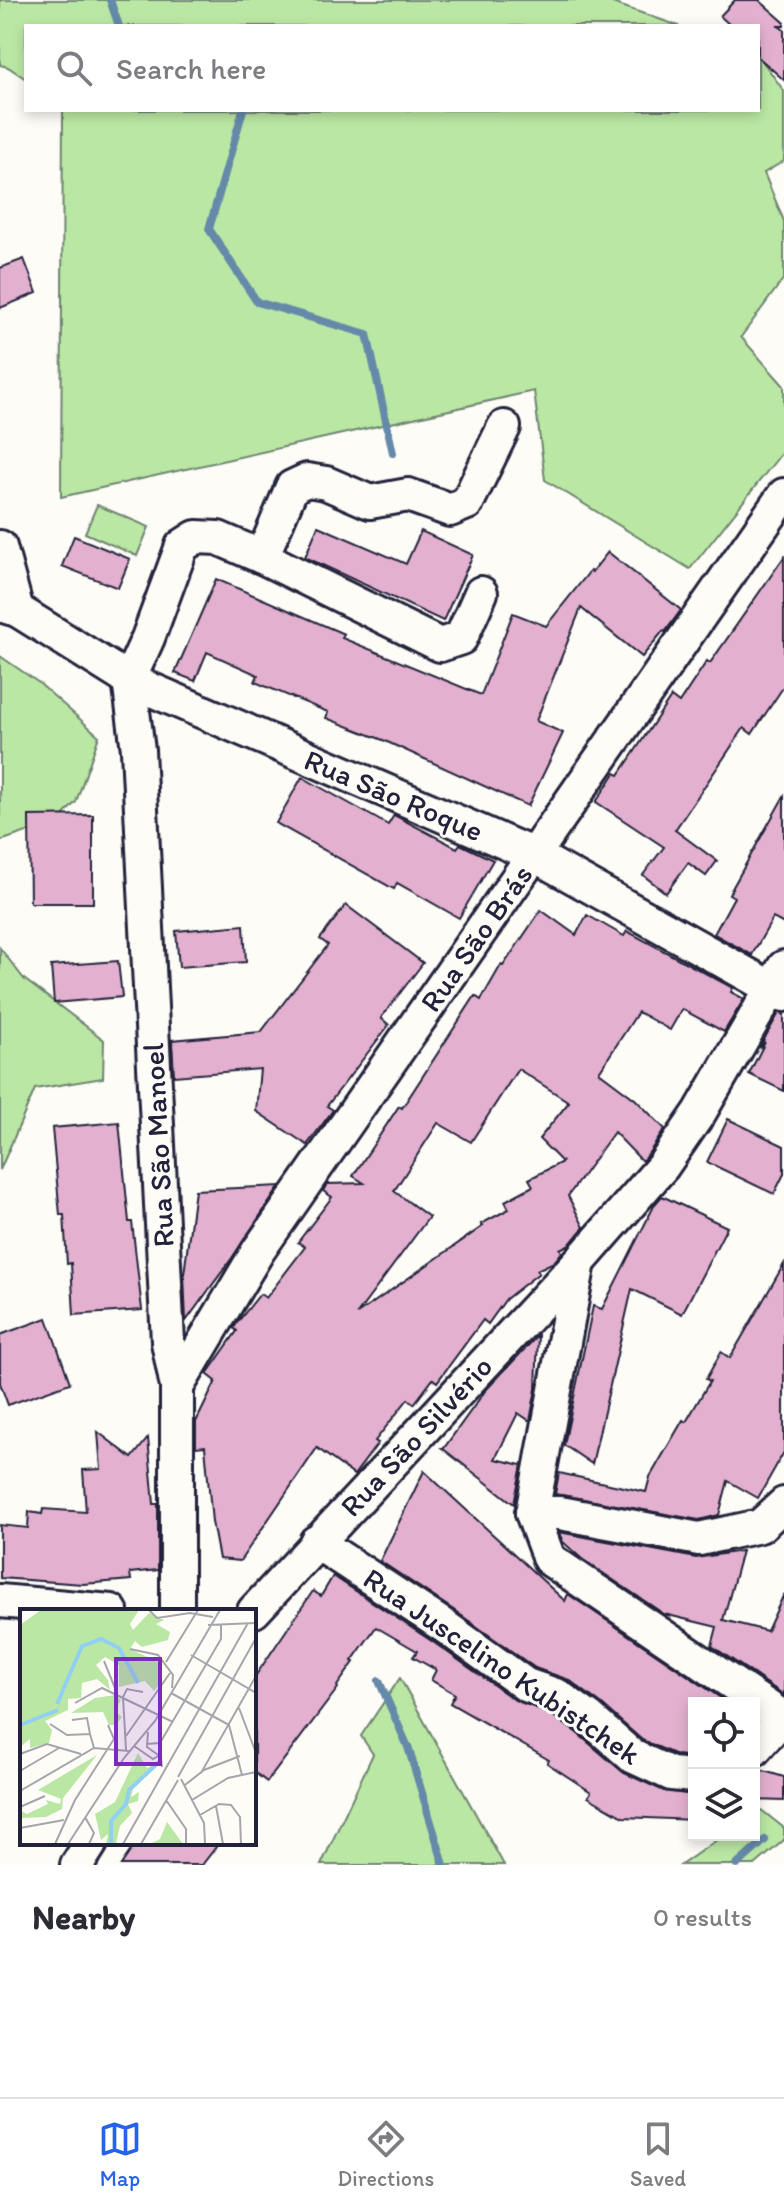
<!DOCTYPE html>
<meta charset="utf-8">
<style>
:root{--surface:#fff;--page:#f2f2f3;--text:#2b2b33;--muted:#7c7c81;--line:#e1e1e2;--accent:#2563eb}
body{margin:0;font-family:Itim,sans-serif;background:var(--page);color:var(--text)}
.controls{position:absolute;right:24px;bottom:24px;display:grid;overflow:hidden;border-radius:0px;box-shadow:0 4px 12px #0003}
.controls button{width:72px;height:72px;display:grid;place-items:center;padding:0;border:0;border-bottom:2px solid var(--line);background:var(--surface);color:var(--text);font:40px sans-serif}
.list{margin:0;padding:0;list-style:none}
h2{display:flex;justify-content:space-between;align-items:center;height:104px;margin:0;padding:0 32px;font-size:34px}
h2 small{font-size:26px;font-weight:400;color:var(--muted)}
.icon{flex:none;width:44px;height:44px;fill:none;stroke:currentColor;stroke-width:2;stroke-linecap:round;stroke-linejoin:round}
.map{position:relative;flex:none;width:784px;height:1865px;overflow:hidden}
.search{position:absolute;background:var(--surface);box-shadow:0 4px 12px #0003;left:24px;right:24px;top:24px;height:88px;display:flex;align-items:center;gap:20px;box-sizing:border-box;padding:0 28px;border-radius:0px;color:var(--muted);font-size:30px}
.sheet{height:232px;background:var(--surface)}
nav{display:flex;justify-content:space-around;align-items:center;box-sizing:border-box;height:112px;border-top:2px solid var(--line);background:var(--surface);font-size:22px;color:var(--muted)}
nav a{display:grid;justify-items:center;gap:4px}
nav .on{color:var(--accent)}
.map>svg:first-child{display:block}
</style>
<div class="map">
<svg width="784" height="1865" viewBox="0 0 784 1865">
<rect width="100%" height="100%" fill="#fdfcf7"/>
<filter id="ink" filterUnits="userSpaceOnUse"><feTurbulence type="fractalNoise" baseFrequency=".0125" numOctaves="2"/><feDisplacementMap in="SourceGraphic" scale="16" xChannelSelector="R" yChannelSelector="G"/><feConvolveMatrix kernelMatrix="1 2 1 2 8 2 1 2 1" color-interpolation-filters="sRGB"/></filter>
<g filter="url(#ink)">
<g fill="#bbe7a4" stroke="#6e8470" stroke-width="2">
<polygon points="0,0 604,0 679,26 26,26 26,79 8,67 0,65"/>
<polygon points="758,55 784,91 784,161 764,173 784,221 784,278 741,337 784,386 784,450 690,569 545,480 534,391 61,497 63,110 758,110"/>
<polygon points="97,505 149,527 137,556 85,533"/>
<polygon points="0,656 39,683 99,736 76,802 57,822 0,841"/>
<polygon points="0,948 24,979 104,1040 103,1078 35,1089 0,1170"/>
<polygon points="400,1678 504,1865 321,1865 373,1754 361,1736"/>
<polygon points="760,1809 784,1828 784,1840 755,1865 681,1865 724,1835 754,1835 754,1814"/>
</g>
<g fill="none" stroke-linecap="round" stroke-linejoin="round">
<g stroke="#658aa9" stroke-width="8">
<polyline points="110,0 119,26"/>
<polyline points="243,110 209,229 257,302 367,334 393,453"/>
<polyline points="379,1681 408,1747 444,1865"/>
<polyline points="737,1865 765,1840"/>
</g>
</g>
<g fill="#e3b1cf" stroke="#22223b" stroke-width="2" fill-rule="evenodd">
<polygon points="735,0 759,0 784,22 784,26 779,26 784,30 784,80 758,57 758,26 731,26 720,16"/>
<polygon points="24,259 37,293 0,308 0,268"/>
<polygon points="318,526 406,564 421,531 473,555 443,621 305,557"/>
<polygon points="74,536 130,559 118,588 62,566"/>
<polygon points="608,552 681,610 665,632 663,631 642,657 581,608 536,721 563,733 528,806 383,740 326,718 328,712 255,682 258,675 207,652 195,681 175,673 216,579 344,634 342,638 481,695 513,613 546,626 590,571 592,572"/>
<polygon points="784,557 784,686 752,734 744,728 675,830 717,861 706,876 688,863 666,893 643,875 664,847 596,802 615,773 619,775 671,697 679,703 707,661 710,663"/>
<polygon points="302,777 388,825 394,815 457,848 460,844 493,860 459,918 397,883 394,889 276,823"/>
<polygon points="784,796 784,924 773,918 752,955 714,934 734,897 729,894"/>
<polygon points="93,815 93,903 30,903 29,816"/>
<polygon points="346,905 423,963 381,1018 389,1025 327,1106 333,1110 307,1145 256,1111 260,1069 174,1076 172,1040 261,1032 328,945 320,939"/>
<path d="M541,910L576,935L587,915L624,936L627,931L733,988L731,992L744,999L724,1032L682,1009L670,1030L638,1012L599,1072L635,1099L665,1129L648,1154L642,1161L614,1132L568,1196L584,1227L570,1244L560,1249L562,1252L554,1262L537,1270L539,1273L506,1299L488,1324L483,1320L437,1382L433,1379L414,1404L408,1399L375,1441L378,1443L354,1475L317,1448L240,1561L219,1559L212,1522L205,1446L196,1447V1422L216,1381L207,1374L237,1331L234,1328L237,1323L260,1294L266,1298L305,1247L298,1242L332,1197L323,1191L327,1184L364,1183L353,1176L399,1106L402,1108L475,996L481,1000L501,965L503,966ZM518,1069L569,1102L539,1139L562,1162L529,1179L533,1186L505,1201L509,1209L481,1224L483,1226L357,1314L429,1217L394,1191L438,1123L471,1142Z"/>
<polygon points="244,925 246,962 179,967 176,931"/>
<polygon points="118,961 122,997 54,1003 51,966"/>
<polygon points="779,1013 784,1014 784,1091 749,1074 765,1042 759,1048"/>
<polygon points="728,1119 784,1146 784,1174 774,1194 707,1162"/>
<polygon points="119,1122 129,1222 132,1222 142,1310 74,1315 71,1263 67,1264 64,1215 60,1215 52,1128"/>
<polygon points="280,1186 232,1258 186,1321 184,1274 195,1190"/>
<polygon points="662,1196 727,1227 682,1314 632,1289 592,1464 564,1445 593,1306 602,1309 655,1204"/>
<polygon points="784,1264 784,1452 758,1498 728,1481 719,1515 699,1520 555,1494 559,1473 646,1492 650,1477 683,1420 686,1422 710,1381 706,1379 721,1352 730,1358"/>
<polygon points="47,1318 70,1383 8,1405 0,1383 0,1335"/>
<polygon points="538,1335 536,1389 530,1421 518,1413 495,1459 522,1465 514,1504 442,1448 444,1448 485,1391"/>
<polygon points="98,1432 132,1458 148,1438 154,1504 158,1504 158,1570 130,1573 131,1580 83,1584 0,1578 0,1525 28,1528 29,1512 42,1514 43,1509 86,1512 83,1470 101,1469"/>
<polygon points="424,1471 565,1601 568,1594 728,1703 694,1703 694,1757 676,1755 642,1740 601,1704 569,1680 535,1668 455,1611 380,1561"/>
<polygon points="559,1532 696,1558 742,1551 723,1620 767,1631 784,1594 784,1695 712,1646 717,1627 664,1614 582,1559 563,1542"/>
<polygon points="333,1576 433,1642 515,1700 549,1713 577,1733 624,1773 664,1791 694,1795 694,1820 623,1817 588,1797 591,1792 547,1763 549,1760 450,1703 455,1694 431,1680 436,1670 413,1657 417,1651 376,1627 352,1661 354,1662 337,1686 338,1688 267,1782 254,1772 254,1678 313,1591 321,1596"/>
<polygon points="754,1768 784,1777 784,1801 754,1800"/>
<polygon points="136,1843 219,1843 202,1865 121,1865"/>
</g>
<g fill="none" stroke-linecap="round" stroke-linejoin="round">
<defs>
<g id="minor">
<polyline points="0,547 17,610"/>
<polyline points="262,557 292,487 307,480 326,483 370,502 408,495 450,510 467,503 504,427"/>
<polyline points="0,605 17,610 129,680 534,855 784,995"/>
<polyline points="579,1262 532,1513 549,1559 784,1718"/>
<polyline points="177,1387 258,1251 784,495"/>
<polyline points="532,1513 560,1513 699,1539 760,1526 784,1504"/>
<polyline points="316,1542 444,1626 526,1685 558,1696 589,1718 632,1756 671,1774 694,1776"/>
<polyline points="0,1601 111,1611"/>
<polyline points="177,1611 177,1387 168,1342 138,750 129,680 148,638 182,546 196,537 218,538 262,557 440,645 461,638 481,593"/>
<polyline points="254,1611 579,1262 663,1166 700,1112 784,967"/>
<polyline points="754,1750 783,1717"/>
<polyline points="77,1865 91,1843"/>
</g>
</defs>
<use href="#minor" stroke="#22223b" stroke-width="38"/>
<use href="#minor" stroke="#fdfcf7" stroke-width="32"/>
</g>
</g>
<g text-anchor="middle" dominant-baseline="central" stroke-width="6" stroke-linejoin="round" paint-order="stroke">
<g font-size="30" fill="#22223b" stroke="#fdfcf7">
<text transform="translate(394 795) rotate(23)">Rua São Roque</text>
<text transform="translate(476 938) rotate(-55)">Rua São Brás</text>
<text transform="translate(158 1145) rotate(-93)">Rua São Manoel</text>
<text transform="translate(416 1436) rotate(-47)">Rua São Silvério</text>
<text transform="translate(502 1666) rotate(34)">Rua Juscelino Kubistchek</text>
</g>
</g>
<g transform="translate(20 1609)">
<rect width="236" height="236" fill="#fdfcf7"/>
<path d="M21,1H119L110,15L113,21L129,4L144,11L136,15L150,23L148,31L122,38L115,32L110,40L138,53L141,73L134,82L125,72L99,78V56L85,48L76,56L88,71L90,81L77,70L62,74L61,89L48,90V101L25,112L32,121L29,134L10,139V130L0,138V16ZM95,86L101,91L95,102L102,108L96,116H89L83,103L51,104L75,89ZM118,144L127,159L140,153L113,180L111,188L119,183L118,192L108,195L112,204L100,217L96,235H86L88,225L81,231L75,205L95,193ZM77,146L43,189L42,200L26,208L0,209L1,202L7,205L28,195L26,191L40,195L41,190L18,181ZM147,213L163,235H130L140,230Z" fill="#bbe7a4"/>
<path fill="none" stroke="#92d0f3" stroke-width="4" d="M37,95L62,37L81,30L99,39L118,74M0,116L38,101M91,235V212L106,195L109,181L139,153"/>
<path fill="none" stroke="#a5a5ac" stroke-width="2" d="M129,1L137,9L170,4L193,8M188,16L236,14M110,40L138,46L153,66L152,79M171,46L236,84M84,52L97,84M146,53L178,1M151,84L209,116L222,166M55,94L82,79L153,113M219,99L236,144M52,111L67,109L70,125M30,115L47,126L70,125L74,139M128,123L127,138L141,148L142,158M106,127L150,64M126,135L140,134L201,30V16M114,137L133,150L140,146M106,141L103,88L107,80L123,83M0,145L27,135L61,145M0,162L39,139M181,164L236,67M158,168L236,29M161,170L184,214L185,235M165,176L184,161L220,147M0,182L74,139L109,142M146,191L166,220V235M172,191L208,169L236,163M196,197L203,235M0,198L25,187M180,206L199,195L211,196L220,208L221,235M65,208L74,224L69,235M0,219L44,211M35,235L55,191L94,130L88,116M48,235L104,149L135,112L200,1M103,235L228,14M121,235L158,171"/>
<path fill="#7b2cbf" fill-opacity="0.15" stroke="#7b2cbf" stroke-width="4" d="M96,50H140V155H96Z"/>
<rect width="236" height="236" fill="none" stroke="#22223b" stroke-width="4"/>
</g>
</svg>
<div class="controls">
<button><svg class="icon" aria-label="locate" viewBox="0 0 24 24"><circle cx="12" cy="12" r="6"/><path d="M12 2v4M12 18v4M2 12h4M18 12h4"/></svg></button>
<button><svg class="icon" aria-label="layers" viewBox="0 0 24 24"><path d="M12 4l9 5-9 5-9-5zM3 14l9 5 9-5"/></svg></button>
</div>
<div class="search"><svg class="icon" aria-label="search" viewBox="0 0 24 24"><circle cx="10" cy="10" r="6"/><path d="M15 15l6 6"/></svg>Search here</div>
</div>
<section class="sheet">
<h2>Nearby<small>0 results</small></h2>
<ul class="list">
</ul>
</section>
<nav>
<a class="on"><svg class="icon" aria-label="map" viewBox="0 0 24 24"><path d="M3 6l6-2 6 2 6-2v14l-6 2-6-2-6 2zM9 4v14M15 6v14"/></svg>Map</a>
<a><svg class="icon" aria-label="directions" viewBox="0 0 24 24"><path d="M12 3l9 9-9 9-9-9zM9 14v-3h6M13 9l2 2-2 2"/></svg>Directions</a>
<a><svg class="icon" aria-label="saved" viewBox="0 0 24 24"><path d="M7 4h10v16l-5-4-5 4z"/></svg>Saved</a>
</nav>
